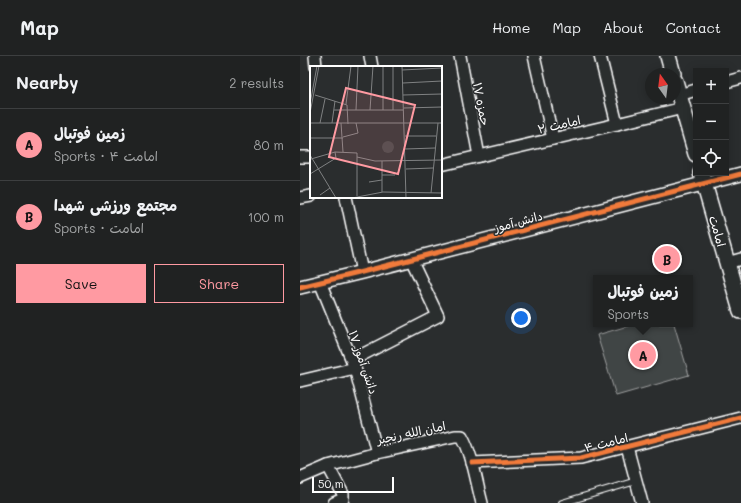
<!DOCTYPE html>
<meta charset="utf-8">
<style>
:root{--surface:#202222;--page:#2d2f2f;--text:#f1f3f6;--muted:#a2a4a5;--line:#3d3f40;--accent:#ff9aa2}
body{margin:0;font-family:Mali,"Playpen Sans Arabic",sans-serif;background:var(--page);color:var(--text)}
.controls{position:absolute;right:12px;top:12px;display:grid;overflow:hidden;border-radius:0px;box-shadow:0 2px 10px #0003}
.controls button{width:36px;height:36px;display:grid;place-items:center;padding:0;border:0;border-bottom:1px solid var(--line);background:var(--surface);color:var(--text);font:20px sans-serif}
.compass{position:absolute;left:345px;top:12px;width:36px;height:36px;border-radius:50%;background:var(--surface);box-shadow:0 2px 10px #0003;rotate:346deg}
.scale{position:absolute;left:12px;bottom:10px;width:82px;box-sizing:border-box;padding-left:4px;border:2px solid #fff;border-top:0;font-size:11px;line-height:14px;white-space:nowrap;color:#fff;-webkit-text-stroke:3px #2a2d2e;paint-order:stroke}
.you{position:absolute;left:221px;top:262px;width:14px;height:14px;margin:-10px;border:3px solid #fff;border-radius:50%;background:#1a73e8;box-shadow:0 0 0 6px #1a73e833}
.badge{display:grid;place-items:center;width:26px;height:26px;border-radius:50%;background:var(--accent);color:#111;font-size:13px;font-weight:700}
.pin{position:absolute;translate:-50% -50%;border:2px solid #fff;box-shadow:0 1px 4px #0006}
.popup{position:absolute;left:293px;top:219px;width:100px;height:52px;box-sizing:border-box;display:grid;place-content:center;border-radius:0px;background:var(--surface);filter:drop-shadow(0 1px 3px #0005);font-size:13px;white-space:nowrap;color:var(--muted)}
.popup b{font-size:15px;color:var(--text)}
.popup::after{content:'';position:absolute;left:50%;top:100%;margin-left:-8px;border:8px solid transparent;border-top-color:var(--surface)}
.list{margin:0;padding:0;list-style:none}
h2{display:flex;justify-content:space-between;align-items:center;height:52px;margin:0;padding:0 16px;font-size:17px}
h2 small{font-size:13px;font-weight:400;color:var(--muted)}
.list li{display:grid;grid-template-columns:26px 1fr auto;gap:12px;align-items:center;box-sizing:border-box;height:72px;padding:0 16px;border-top:1px solid var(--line)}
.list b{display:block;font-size:15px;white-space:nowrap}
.list p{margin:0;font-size:13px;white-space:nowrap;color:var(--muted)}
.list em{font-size:13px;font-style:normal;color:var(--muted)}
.actions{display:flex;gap:8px;padding:12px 16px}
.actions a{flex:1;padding:9px 0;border:1px solid var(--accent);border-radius:0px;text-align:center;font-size:14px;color:var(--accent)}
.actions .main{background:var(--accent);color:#111}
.icon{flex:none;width:22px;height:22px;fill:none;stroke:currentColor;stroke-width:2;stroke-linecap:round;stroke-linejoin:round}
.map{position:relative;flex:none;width:441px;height:447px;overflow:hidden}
header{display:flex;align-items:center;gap:24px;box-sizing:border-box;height:56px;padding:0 20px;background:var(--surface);border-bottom:1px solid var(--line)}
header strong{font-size:19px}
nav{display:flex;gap:22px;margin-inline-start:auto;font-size:14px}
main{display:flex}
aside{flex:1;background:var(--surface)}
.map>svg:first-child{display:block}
</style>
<header>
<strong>Map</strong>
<nav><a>Home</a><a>Map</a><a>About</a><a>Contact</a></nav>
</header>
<main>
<aside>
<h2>Nearby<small>2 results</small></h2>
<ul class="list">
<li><span class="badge">A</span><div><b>زمین فوتبال</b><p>Sports · امامت ۴</p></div><em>80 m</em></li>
<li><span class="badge">B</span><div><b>مجتمع ورزشی شهدا</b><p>Sports · امامت</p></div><em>100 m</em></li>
</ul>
<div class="actions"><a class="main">Save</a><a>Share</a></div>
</aside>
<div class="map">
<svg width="441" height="447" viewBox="0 0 441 447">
<rect width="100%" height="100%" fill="#2a2d2e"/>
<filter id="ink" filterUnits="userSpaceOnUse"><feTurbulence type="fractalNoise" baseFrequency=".025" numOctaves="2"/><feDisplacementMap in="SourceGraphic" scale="8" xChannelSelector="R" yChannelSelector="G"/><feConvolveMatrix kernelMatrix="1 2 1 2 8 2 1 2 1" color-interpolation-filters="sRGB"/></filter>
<g filter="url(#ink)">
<polygon fill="#414445" stroke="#a0a2a2" points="335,268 374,268 389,319 316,340 297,279"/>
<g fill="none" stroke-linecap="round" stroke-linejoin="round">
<defs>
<polyline id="service" points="262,447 336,425"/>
<g id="minor">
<polyline points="15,0 16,11"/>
<polyline points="70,0 72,11"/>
<polyline points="160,0 179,100"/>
<polyline points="234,0 253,83"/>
<polyline points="300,0 317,68"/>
<polyline points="426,26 441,22"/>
<polyline points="379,39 396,34"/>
<polyline points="0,101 11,101"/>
<polyline points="141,109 317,68 383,52"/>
<polyline points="46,141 62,216"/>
<polyline points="0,142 11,140"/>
<polyline points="427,207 441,203"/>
<polyline points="20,226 55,312 77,397"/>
<polyline points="52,304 138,260 111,203"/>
<polyline points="0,325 55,312"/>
<polyline points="327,391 342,447"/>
<polyline points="172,407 281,402 441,362"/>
<polyline points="28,410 43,438 43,443 34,447"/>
<path d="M0,422L28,410L77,397L155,380H162C173,400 176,425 182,447"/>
</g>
<polyline id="tertiary" points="0,231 62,216 441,118"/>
<g id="secondary">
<polyline points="368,0 373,18"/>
<polyline points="375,25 396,98"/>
<polyline points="401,117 441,255"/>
</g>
</defs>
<use href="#service" stroke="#fff" stroke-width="8"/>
<use href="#minor" stroke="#fff" stroke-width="14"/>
<use href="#tertiary" stroke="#fff" stroke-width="16"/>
<use href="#secondary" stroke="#fff" stroke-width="18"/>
<use href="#service" stroke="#2a2d2e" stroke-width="5.5"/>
<use href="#minor" stroke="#2a2d2e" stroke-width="11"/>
<use href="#tertiary" stroke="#2a2d2e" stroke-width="13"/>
<use href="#secondary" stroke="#2a2d2e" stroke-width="15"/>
<defs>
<g id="cycleway">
<polyline points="0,231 62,216 441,118"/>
<polyline points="172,407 281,402 441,362"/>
</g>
</defs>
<use href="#cycleway" stroke="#2a2d2e" stroke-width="8"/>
<use href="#cycleway" stroke="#f17a3a" stroke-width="5"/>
</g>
</g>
<g text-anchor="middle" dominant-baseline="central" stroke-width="3" stroke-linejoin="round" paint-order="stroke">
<g font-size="12" fill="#fff" stroke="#2a2d2e">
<text transform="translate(182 48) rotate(79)">حمزه ۱۷</text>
<text transform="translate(259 68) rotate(-13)">امامت ۲</text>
<text transform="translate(218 165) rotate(-15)">دانش آموز</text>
<text transform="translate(418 175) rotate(74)">امامت</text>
<text transform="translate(64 306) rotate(71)">دانش آموز ۱۷</text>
<text transform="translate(111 376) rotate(-12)">امان الله رنجبر</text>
<text transform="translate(306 386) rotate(-14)">امامت ۴</text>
</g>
</g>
<g transform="translate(10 10)">
<rect width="132" height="132" fill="#2a2d2e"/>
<path d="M72 81a6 6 0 1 1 12 0a6 6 0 1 1-12 0Z" fill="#414445"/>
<path fill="none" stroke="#7f8182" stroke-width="1" d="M92,0L96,132M92,4L132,2M93,17L132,15M5,29L37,39L38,58M93,29L132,28M0,38L7,0M36,38L41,0M94,42L132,41M24,44H93M46,44L48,0M60,44L63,0M73,44V0M83,44V0M0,47L9,0M0,57H132M10,57L15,33M22,57L25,35M31,57L33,86M95,70H126M33,71L48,67L46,57M0,72H33M95,83L125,82M0,89L26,132M47,91L65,95L132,94M1,93L25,86L47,87V130M72,95V126M96,103L123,102M0,108L26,92L25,86M72,109H85M59,116L72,114M121,127L128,57M10,129L20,122M42,132L73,126L132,127"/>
<path fill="#ff9aa2" fill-opacity="0.15" stroke="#ff9aa2" stroke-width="2" d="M36,22L105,39L88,108L19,91Z"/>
<rect width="132" height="132" fill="none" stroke="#fff" stroke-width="2"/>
</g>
</svg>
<div class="controls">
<button>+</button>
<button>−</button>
<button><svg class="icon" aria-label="locate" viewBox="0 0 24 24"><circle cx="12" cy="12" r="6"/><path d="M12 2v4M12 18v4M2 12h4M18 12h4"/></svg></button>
</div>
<svg class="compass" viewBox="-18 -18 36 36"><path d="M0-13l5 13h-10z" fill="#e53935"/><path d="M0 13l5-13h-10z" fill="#a2a4a5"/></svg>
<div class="scale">50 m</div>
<div class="you"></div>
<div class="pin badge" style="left:343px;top:299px">A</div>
<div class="popup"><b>زمین فوتبال</b>Sports</div>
<div class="pin badge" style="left:367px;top:203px">B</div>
</div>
</main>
